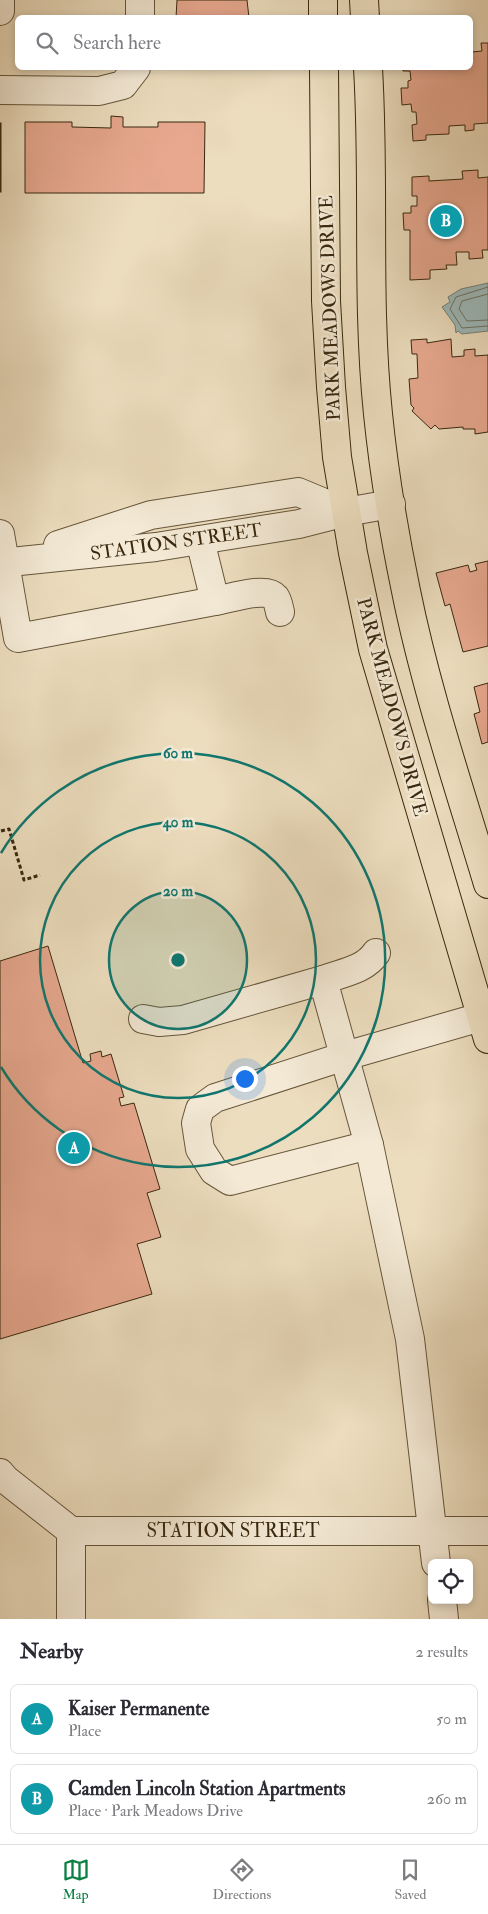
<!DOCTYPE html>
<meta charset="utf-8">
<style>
:root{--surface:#fff;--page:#f2f2f3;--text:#2b2b33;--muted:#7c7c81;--line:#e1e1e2;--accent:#0b8043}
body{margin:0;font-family:"IM FELL Double Pica",serif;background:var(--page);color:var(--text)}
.controls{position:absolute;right:15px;bottom:15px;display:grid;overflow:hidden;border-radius:8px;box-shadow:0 2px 8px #0003}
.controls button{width:45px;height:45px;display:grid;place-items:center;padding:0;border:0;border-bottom:1px solid var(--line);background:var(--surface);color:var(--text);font:25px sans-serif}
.you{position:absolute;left:244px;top:1078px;width:18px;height:18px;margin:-12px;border:4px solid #fff;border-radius:50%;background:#1a73e8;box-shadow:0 0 0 8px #1a73e833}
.badge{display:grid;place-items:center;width:32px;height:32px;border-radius:50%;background:var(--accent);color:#fff;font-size:16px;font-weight:700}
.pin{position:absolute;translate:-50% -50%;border:2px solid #fff;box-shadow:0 1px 5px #0006}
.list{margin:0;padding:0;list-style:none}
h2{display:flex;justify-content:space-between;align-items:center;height:65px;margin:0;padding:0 20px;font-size:21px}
h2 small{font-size:16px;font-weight:400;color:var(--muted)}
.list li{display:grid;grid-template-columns:32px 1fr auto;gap:15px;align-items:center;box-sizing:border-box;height:70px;margin:0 10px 10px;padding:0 10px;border:1px solid var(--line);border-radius:8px}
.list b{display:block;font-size:19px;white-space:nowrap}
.list p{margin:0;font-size:16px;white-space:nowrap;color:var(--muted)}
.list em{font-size:16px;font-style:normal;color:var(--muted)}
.icon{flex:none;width:28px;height:28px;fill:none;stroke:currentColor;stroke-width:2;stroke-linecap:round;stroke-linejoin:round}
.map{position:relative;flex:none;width:488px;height:1619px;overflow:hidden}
.search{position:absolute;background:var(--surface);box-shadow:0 2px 8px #0003;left:15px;right:15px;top:15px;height:55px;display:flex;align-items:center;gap:12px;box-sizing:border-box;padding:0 18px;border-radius:8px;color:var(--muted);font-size:19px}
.sheet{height:225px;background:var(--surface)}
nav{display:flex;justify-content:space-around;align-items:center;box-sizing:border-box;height:70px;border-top:1px solid var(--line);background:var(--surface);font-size:14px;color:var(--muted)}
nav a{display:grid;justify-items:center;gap:2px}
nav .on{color:var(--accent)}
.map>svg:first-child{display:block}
</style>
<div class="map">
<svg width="488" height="1619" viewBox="0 0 488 1619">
<rect width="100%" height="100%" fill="#ecddbe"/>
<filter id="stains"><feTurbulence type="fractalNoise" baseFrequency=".004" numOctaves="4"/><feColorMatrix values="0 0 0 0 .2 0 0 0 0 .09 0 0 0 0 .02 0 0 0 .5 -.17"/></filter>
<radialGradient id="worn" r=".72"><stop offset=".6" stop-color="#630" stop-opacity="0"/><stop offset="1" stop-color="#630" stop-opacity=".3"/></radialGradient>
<polygon fill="#9dbabb" stroke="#758076" points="488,283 488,331 462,334 458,331 456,333 455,325 442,307 450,302 448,297 461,289"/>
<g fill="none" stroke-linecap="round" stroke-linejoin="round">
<g stroke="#6b7164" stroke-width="1">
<polyline points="488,287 456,297 450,309 462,328 488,326"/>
<polyline points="488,294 462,301 459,309 467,321 488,320"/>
</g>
</g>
<g fill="#e7a88f" stroke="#39280e">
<polygon points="177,0 247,0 249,18 176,18"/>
<polygon points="481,43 488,43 488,123 474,124 474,130 465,131 465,125 449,126 449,134 426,135 426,140 413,141 412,125 417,124 416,112 412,112 411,104 402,105 401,88 408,88 408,81 411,80 410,71 403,71 403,68 470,68 470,46 472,52 482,51"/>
<polygon points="111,116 123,117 123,127 158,127 158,122 205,122 204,193 25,193 25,122 72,122 72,127 111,128"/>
<rect x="0" y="123" width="1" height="69"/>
<polygon points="478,170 478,178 488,177 488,250 482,250 483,258 469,259 469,252 456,252 457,265 446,265 447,269 430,270 430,279 410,280 410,230 404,230 403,213 411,213 411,206 417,206 417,196 412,196 412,177 429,176 429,181 463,179 462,171"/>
<polygon points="427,339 427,343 451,339 452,357 464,356 464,350 475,349 475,356 488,355 488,432 475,434 475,429 463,429 463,427 439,429 435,425 431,429 412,411 414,408 411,405 409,379 418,378 417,354 412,354 411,340"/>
<polygon points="488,561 488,646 463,652 450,604 445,606 436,573 468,565 470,572 477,570 475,564"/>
<polygon points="488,683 488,742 482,744 474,714 480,712 474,687"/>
<polygon points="48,946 83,1063 91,1061 90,1054 101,1051 102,1057 111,1054 124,1097 119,1098 121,1106 134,1103 160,1189 147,1193 161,1237 137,1244 152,1294 0,1339 0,961"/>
</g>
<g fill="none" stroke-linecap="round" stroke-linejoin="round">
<defs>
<g id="minor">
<polyline points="140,0 140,18"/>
<polyline points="0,11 0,0"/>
<polyline points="0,90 99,91 123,85 136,68"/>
<polyline points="0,534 18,638 215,601"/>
<path d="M200,540L215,601C228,599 266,586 275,597C278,601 279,608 280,612"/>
<polyline points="58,545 151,515 298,492 346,512"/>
<polyline points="0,563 156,547 299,524 346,512 391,504"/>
<path d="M376,953C365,970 341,973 323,980L369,1145L410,1339L436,1563"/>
<polyline points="143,1019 159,1022 183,1020 323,980"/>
<polyline points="369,1145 230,1181 214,1171 200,1149 196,1123 200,1109 215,1098 345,1056 488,1015"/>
<polyline points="0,1473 5,1479 71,1531 488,1531"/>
<polyline points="71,1531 71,1619"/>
<polyline points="442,1600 444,1619"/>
</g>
<g id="major">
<polyline points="323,0 323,18"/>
<polyline points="364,0 365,18"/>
<polyline points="324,68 326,301 331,387 337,457 353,553 373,649 488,1039"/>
<path d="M368,68C375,183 366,299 378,414C384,473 394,533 406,591C426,690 459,787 488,884"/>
</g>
</defs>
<use href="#minor" stroke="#66553a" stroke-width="30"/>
<use href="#major" stroke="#39280e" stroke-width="30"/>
<polyline stroke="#39280e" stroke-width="3" stroke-dasharray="4 2.5" stroke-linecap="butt" points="1,831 9,829 24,880 40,875"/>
<use href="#minor" stroke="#f3e9d5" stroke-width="28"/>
<use href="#major" stroke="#ecddbe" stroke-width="28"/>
</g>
<circle cx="178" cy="960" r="69" fill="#0f766e" fill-opacity=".12"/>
<g fill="none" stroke="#0f766e" stroke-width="2.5">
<circle cx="178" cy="960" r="69"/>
<circle cx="178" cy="960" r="138"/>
<path d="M1 853A207 207 0 1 1 1 1067"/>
</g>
<g text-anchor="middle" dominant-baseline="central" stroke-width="5" stroke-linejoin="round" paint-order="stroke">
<g font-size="19" fill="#39280e" stroke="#f3e9d5">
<text transform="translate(330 308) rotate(-92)">PARK MEADOWS DRIVE</text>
<text transform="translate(176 542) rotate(-8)">STATION STREET</text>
<text transform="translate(392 707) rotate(75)">PARK MEADOWS DRIVE</text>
<text x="233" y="1531">STATION STREET</text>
</g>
</g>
<circle cx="178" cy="960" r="8" fill="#0f766e" stroke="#f3e9d5" stroke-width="2.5"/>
<g font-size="15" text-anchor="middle" font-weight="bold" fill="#0f766e" stroke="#f3e9d5" stroke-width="5" stroke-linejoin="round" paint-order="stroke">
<text x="178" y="758">60 m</text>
<text x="178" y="827">40 m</text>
<text x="178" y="896">20 m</text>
</g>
<rect width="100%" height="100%" filter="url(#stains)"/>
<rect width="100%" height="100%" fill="url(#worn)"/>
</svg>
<div class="controls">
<button><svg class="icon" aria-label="locate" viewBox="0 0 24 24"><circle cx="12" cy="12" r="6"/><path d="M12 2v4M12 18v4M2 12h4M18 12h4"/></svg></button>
</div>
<div class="you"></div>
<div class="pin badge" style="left:74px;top:1148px;background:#0f9aa8">A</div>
<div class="pin badge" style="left:446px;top:221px;background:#0f9aa8">B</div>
<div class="search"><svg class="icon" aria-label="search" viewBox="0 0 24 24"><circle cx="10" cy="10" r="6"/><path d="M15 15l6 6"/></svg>Search here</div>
</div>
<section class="sheet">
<h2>Nearby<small>2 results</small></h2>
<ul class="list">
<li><span class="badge" style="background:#0f9aa8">A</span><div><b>Kaiser Permanente</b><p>Place</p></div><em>50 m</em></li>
<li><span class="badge" style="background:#0f9aa8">B</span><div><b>Camden Lincoln Station Apartments</b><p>Place · Park Meadows Drive</p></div><em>260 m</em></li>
</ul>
</section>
<nav>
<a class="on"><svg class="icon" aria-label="map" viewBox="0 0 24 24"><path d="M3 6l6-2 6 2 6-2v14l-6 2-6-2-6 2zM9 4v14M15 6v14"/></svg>Map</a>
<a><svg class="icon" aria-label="directions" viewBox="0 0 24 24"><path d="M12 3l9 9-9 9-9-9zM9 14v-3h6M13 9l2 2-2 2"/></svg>Directions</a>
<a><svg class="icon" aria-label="saved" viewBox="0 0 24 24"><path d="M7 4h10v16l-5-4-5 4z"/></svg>Saved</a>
</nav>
